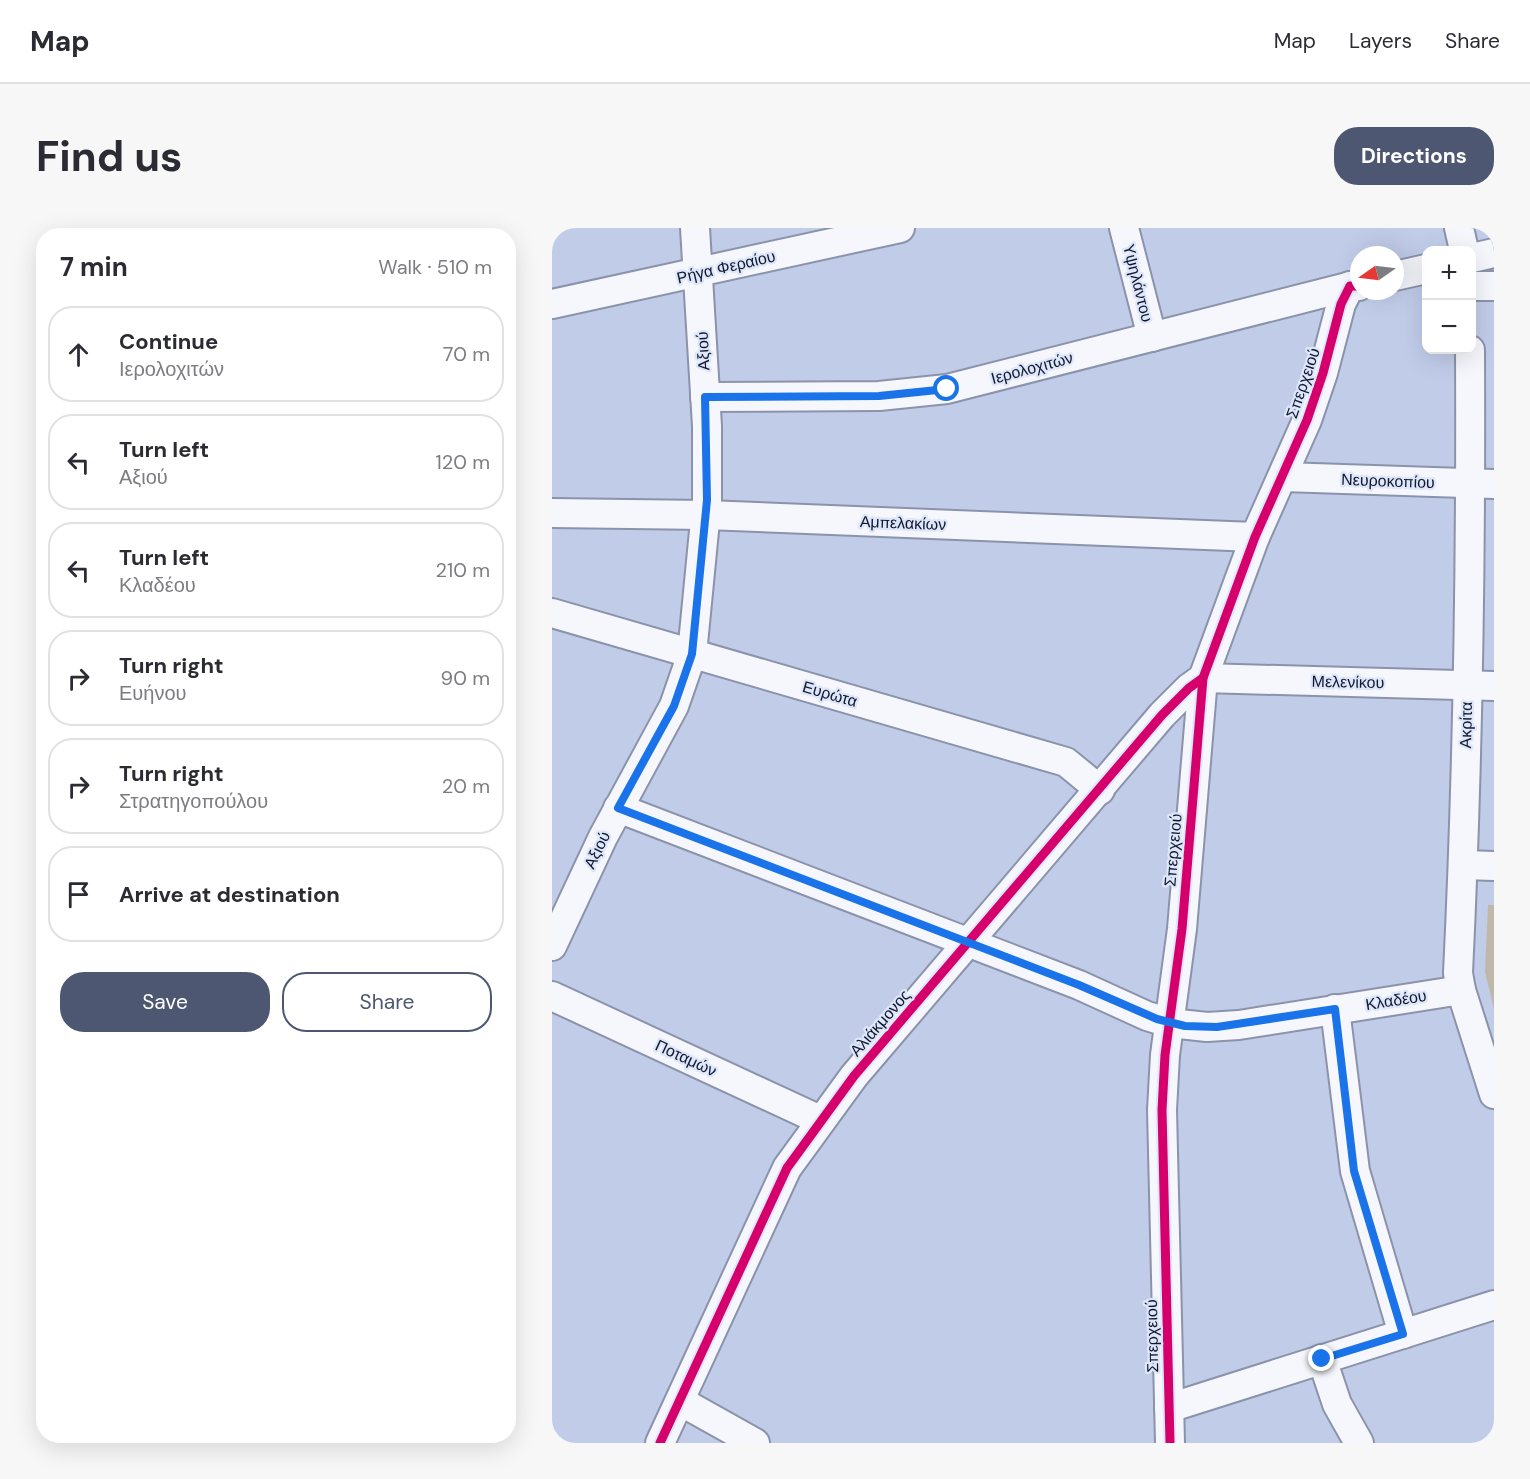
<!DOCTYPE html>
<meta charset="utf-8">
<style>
:root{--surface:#fff;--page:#f7f7f7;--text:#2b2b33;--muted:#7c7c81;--line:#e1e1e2;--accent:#4e5771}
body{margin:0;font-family:"DM Sans",sans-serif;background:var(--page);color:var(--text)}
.controls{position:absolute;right:18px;top:18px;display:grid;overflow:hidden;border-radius:12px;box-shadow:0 6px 24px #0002}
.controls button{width:54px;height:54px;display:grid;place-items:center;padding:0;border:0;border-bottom:2px solid var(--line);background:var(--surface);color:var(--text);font:30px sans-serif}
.compass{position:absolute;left:798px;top:18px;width:54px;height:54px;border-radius:50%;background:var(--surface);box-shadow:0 6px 24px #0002;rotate:256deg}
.stop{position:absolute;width:18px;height:18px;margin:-14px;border:4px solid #1a73e8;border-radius:50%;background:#fff}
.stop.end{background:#1a73e8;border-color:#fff;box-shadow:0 2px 6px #0008}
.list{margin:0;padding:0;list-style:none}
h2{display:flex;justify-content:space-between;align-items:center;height:78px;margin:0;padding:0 24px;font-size:26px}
h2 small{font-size:20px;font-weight:400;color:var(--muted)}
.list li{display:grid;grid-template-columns:39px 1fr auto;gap:18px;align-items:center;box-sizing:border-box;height:96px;margin:0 12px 12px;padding:0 12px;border:2px solid var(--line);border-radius:24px}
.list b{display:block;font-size:22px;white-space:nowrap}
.list p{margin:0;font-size:20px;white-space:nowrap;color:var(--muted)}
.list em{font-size:20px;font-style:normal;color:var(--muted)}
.actions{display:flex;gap:12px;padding:18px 24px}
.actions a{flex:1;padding:14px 0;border:2px solid var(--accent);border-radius:24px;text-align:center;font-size:21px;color:var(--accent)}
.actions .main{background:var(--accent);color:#fff}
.icon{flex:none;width:33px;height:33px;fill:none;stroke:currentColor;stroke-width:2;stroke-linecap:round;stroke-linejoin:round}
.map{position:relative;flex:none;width:942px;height:1215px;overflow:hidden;border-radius:24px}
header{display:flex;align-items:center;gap:36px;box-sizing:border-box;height:84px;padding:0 30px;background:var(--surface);border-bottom:2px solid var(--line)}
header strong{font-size:28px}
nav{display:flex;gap:33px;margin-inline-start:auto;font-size:21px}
.intro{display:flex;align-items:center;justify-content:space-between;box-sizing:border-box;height:144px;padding:0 36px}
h1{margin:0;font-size:42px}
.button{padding:15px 27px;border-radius:24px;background:var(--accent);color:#fff;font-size:21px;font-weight:700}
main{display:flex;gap:36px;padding:0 36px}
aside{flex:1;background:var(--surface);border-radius:24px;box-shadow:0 6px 24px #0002}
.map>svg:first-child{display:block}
</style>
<header>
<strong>Map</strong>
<nav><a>Map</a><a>Layers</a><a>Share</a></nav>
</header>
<div class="intro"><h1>Find us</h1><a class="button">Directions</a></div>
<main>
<aside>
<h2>7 min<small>Walk · 510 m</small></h2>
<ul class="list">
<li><svg class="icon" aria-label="ahead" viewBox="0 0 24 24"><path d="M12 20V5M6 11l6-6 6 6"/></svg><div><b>Continue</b><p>Ιερολοχιτών</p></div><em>70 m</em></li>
<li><svg class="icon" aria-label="left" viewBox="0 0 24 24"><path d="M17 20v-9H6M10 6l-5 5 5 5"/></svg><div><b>Turn left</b><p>Αξιού</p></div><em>120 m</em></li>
<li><svg class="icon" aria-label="left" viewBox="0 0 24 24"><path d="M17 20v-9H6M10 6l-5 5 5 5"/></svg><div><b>Turn left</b><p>Κλαδέου</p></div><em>210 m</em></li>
<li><svg class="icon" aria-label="right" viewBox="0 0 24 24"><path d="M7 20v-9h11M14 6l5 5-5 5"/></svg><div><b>Turn right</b><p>Ευήνου</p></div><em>90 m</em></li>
<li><svg class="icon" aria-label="right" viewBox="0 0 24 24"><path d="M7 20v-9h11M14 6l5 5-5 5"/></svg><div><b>Turn right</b><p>Στρατηγοπούλου</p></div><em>20 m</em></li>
<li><svg class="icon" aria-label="arrive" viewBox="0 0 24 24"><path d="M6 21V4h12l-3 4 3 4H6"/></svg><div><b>Arrive at destination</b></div></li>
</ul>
<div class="actions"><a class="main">Save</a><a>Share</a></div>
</aside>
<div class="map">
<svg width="942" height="1215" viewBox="0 0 942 1215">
<rect width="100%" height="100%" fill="#c1cce9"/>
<polygon fill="#bfb8a8" points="936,677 942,677 942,781 933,744"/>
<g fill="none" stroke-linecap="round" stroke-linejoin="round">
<defs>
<g id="minor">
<polyline points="572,0 600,109"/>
<polyline points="907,0 912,22"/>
<polyline points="920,30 942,25"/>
<polyline points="843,48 874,41"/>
<polyline points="920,58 942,58"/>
<polyline points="0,76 348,0"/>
<path d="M918,122C919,329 916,538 906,745L909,762L942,866"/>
<polyline points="153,169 327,168 395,161 807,56"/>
<polyline points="731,249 942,256"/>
<polyline points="0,285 154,287 703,309"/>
<polyline points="0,385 514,534 548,562"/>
<polyline points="651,450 942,458"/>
<polyline points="66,580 527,757 595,788 618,795 655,799 687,797 909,762"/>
<polyline points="912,637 942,638"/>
<polyline points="0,718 51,609 122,478 140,426 155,272 155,198 143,0"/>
<polyline points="0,768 268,892"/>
<polyline points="783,781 803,943 851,1106"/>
<polyline points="770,1131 785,1176 807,1215"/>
<polyline points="128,1173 203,1215"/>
<polyline points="617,1180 942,1077"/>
<polyline points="108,1215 235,940 302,848 610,487 637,460 651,450"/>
<polyline points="618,1215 610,882 613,827 630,701 651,450 703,309 755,192 771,145 789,76 798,58 807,58"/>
</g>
</defs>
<use href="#minor" stroke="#8b93ab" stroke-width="32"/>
<use href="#minor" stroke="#f6f7fc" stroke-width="28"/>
<defs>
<g id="cycleway">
<polyline points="108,1215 235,940 302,848 610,487 637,460 651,450"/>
<polyline points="618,1215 610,882 613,827 630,701 651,450 703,309 755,192 771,145 789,76 798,58 807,58"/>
</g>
</defs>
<use href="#cycleway" stroke="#dee6fa" stroke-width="13"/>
<use href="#cycleway" stroke="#d6006c" stroke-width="9"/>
</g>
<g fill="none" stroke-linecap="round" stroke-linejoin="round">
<polyline stroke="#1a73e8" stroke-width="8" points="395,161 327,168 153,169 155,272 140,426 122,478 66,580 527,757 605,791 633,798 665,799 783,781 802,943 851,1106 770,1131"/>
</g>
<g text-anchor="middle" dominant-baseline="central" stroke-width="4.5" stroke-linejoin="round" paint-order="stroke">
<g font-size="16" fill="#101830" stroke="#dee6fa">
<text transform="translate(174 39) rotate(-13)">Ρήγα Φεραίου</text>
<text transform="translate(586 55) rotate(76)">Υψηλάντου</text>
<text transform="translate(151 123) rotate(-93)">Αξιού</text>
<text transform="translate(480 140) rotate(-15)">Ιερολοχιτών</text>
<text transform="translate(751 155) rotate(-71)">Σπερχειού</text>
<text transform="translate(836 253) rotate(2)">Νευροκοπίου</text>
<text transform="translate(351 295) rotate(2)">Αμπελακίων</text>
<text transform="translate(796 454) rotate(1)">Μελενίκου</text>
<text transform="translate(278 466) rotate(16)">Ευρώτα</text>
<text transform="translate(914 497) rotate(-89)">Ακρίτα</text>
<text transform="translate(45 622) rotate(-64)">Αξιού</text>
<text transform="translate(621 622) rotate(-85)">Σπερχειού</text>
<text transform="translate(844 772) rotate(-9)">Κλαδέου</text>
<text transform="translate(328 795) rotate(-49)">Αλιάκμονος</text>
<text transform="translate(134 830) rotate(25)">Ποταμών</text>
<text transform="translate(600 1108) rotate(-91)">Σπερχειού</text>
</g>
</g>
</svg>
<div class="controls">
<button>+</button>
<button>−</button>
</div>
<svg class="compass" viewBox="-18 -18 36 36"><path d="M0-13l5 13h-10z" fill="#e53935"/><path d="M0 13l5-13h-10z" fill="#7c7c81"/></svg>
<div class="stop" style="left:395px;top:161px"></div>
<div class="stop end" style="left:770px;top:1131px"></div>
</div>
</main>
